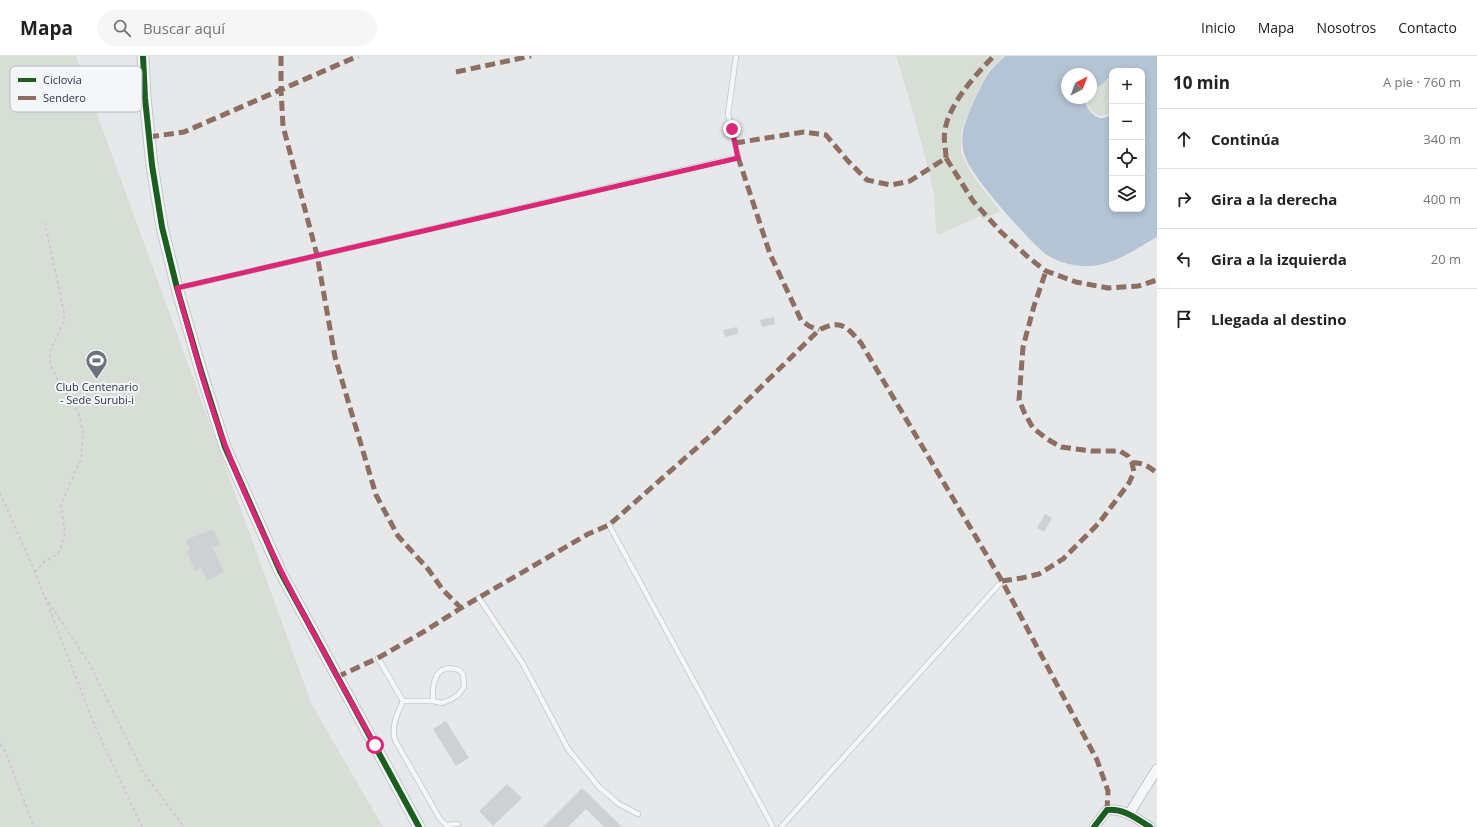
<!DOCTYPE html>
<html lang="es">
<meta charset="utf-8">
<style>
:root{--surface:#fff;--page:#f6f6f6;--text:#202124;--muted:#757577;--line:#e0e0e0}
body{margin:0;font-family:"Open Sans",sans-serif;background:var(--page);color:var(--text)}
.controls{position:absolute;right:12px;top:12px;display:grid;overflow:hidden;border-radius:8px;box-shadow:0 2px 6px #0003}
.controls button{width:36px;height:36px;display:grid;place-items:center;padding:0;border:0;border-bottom:1px solid var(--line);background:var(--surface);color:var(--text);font:20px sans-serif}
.compass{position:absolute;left:1061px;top:12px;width:36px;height:36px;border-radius:50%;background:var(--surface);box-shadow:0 2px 6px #0003;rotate:42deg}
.stop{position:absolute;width:12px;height:12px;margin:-9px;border:3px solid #db2777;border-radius:50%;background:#fff}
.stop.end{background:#db2777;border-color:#fff;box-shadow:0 1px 4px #0008}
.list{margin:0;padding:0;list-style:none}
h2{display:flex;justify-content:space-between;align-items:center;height:52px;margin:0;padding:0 16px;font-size:17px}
h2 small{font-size:13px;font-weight:400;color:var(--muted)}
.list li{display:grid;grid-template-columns:26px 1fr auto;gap:12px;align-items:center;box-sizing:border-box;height:60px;padding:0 16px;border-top:1px solid var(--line)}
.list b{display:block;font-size:15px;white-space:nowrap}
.list em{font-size:13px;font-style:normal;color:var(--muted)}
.icon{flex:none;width:22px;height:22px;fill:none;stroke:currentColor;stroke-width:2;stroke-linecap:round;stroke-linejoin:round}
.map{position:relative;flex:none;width:1157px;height:771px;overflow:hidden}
header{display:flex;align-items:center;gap:24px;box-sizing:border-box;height:56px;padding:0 20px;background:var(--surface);border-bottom:1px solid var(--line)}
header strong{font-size:19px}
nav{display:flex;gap:22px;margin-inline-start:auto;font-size:14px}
.search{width:280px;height:36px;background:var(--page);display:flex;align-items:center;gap:10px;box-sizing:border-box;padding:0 14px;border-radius:22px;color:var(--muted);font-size:15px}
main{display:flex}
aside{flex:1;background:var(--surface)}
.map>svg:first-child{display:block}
</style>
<header>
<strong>Mapa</strong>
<div class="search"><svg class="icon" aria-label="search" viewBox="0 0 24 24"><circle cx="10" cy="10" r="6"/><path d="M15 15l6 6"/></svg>Buscar aquí</div>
<nav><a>Inicio</a><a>Mapa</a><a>Nosotros</a><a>Contacto</a></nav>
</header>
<main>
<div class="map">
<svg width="1157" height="771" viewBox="0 0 1157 771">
<rect width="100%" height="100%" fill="#e6e8ea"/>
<g fill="#d6ded6">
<polygon points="0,0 76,0 312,649 383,771 0,771"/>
<path d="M896,0H1003L988,15L973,45L961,76V97L973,120L1000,155L983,164L980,160L941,178L937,177C934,164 936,148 933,134C923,89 910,44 896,0Z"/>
<path d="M1112,21V55C1102,66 1086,55 1087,42H1091V36C1097,30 1105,26 1112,21Z"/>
</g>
<path fill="#b4c4d5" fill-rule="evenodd" d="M1005,0H1157V181C1136,193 1115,208 1091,210C1077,211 1059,207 1047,199C1029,185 968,118 964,97C962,91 962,81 963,76C965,63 982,25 990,15C994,10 1000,5 1005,0ZM1126,11L1131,15H1142V153H1112V57C1110,59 1107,61 1104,62C1094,63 1084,51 1086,42H1067V18H1091V34L1101,29L1112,19V15H1117Z"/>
<g fill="#ced0d3">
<polygon points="774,261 775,268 762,271 760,264"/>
<polygon points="737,271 738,278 725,281 723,274"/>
<polygon points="1045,458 1052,462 1044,476 1037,472"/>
<polygon points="213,473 220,488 213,492 224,516 207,525 201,512 195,515 187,495 190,494 186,484"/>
<polygon points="446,665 469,702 456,710 433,673"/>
<polygon points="507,728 522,742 493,770 479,755"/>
<polygon points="582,732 622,771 604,771 586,753 568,771 543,771"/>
</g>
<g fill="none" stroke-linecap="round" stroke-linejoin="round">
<defs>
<g id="service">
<polyline points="178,232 738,101 728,58 736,0"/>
<polyline points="609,469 773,771"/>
<polyline points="479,542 523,608 568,693 599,731 619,748 638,758"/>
<path d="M378,602L403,645H433L442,647L452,643L458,639L464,631L463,618L459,614C435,606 432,627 433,645"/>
<path d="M403,645C397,658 391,670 395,684L440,763L446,769L458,768"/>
<polyline points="781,771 1002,525"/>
</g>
<g id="minor">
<polyline points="1129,758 1157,713"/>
<path d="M1094,771L1107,754C1124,752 1137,763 1150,771"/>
</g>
<polyline id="tertiary" points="143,0 145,42 152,109 162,171 177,232 201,315 225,391 280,515 419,771"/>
</defs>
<use href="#service" stroke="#c4c6c8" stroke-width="6"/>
<use href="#minor" stroke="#c4c6c8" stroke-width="11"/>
<use href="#tertiary" stroke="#c4c6c8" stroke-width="13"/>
<g stroke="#c5c6ca" stroke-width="1.5" stroke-dasharray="3 3" stroke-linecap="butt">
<polyline points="0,437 35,516 94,668 142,771"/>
<polyline points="35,516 44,506 58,498 62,489 65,476 61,448 81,403 83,377 79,358 58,325 50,307 50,295 64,266 64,256 45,167"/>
<polyline points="45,541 89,607 143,716 184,771"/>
<polyline points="0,688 5,695 34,771"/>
</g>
<use href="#service" stroke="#f5f6f7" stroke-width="4.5"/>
<use href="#minor" stroke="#f5f6f7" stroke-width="9"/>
<use href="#tertiary" stroke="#f5f6f7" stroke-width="11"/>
<g stroke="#8d6e63" stroke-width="5" stroke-dasharray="10 5" stroke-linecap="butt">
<polyline points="281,0 281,34 283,70 317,199 335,301 376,439 398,480 428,513 443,534 461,552"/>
<polyline points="456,16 531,0"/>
<polyline points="149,81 184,76 358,0"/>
<path d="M735,87L804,76L826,79L848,105L867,124L891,129L910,125L946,102C946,93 943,83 945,74C949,48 976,18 994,0"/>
<polyline points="738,101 770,198 801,264 809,270 819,274"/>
<polyline points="946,102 973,145 1000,175 1029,202 1046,215 1076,226 1108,232 1138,230 1157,224"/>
<path d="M1132,407C1143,406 1149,411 1157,417"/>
<polyline points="1002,525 1022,522 1039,518 1063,503 1099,467 1129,427 1134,416 1132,407 1128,400 1120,395 1091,395 1061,391 1047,383 1033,372 1025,358 1019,344 1023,291 1034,250 1046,215"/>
<path d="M337,621L378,602L425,575L461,552L588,478L609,469L717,374L819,274C841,263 846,270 861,287L1002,525L1097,704L1108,735L1107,754"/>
</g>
<defs>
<g id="cycleway">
<polyline points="143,0 145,42 152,109 162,171 177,232 201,315 225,391 280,515 419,771"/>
<path d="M1094,771L1107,754C1124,752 1137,763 1150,771"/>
</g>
</defs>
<use href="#cycleway" stroke="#f4f6f9" stroke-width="8"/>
<use href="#cycleway" stroke="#1b5e20" stroke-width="6"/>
</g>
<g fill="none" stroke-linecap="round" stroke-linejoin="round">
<path stroke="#db2777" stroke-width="5" d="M375,689C321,592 266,495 226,391C206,340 192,285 177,232L738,102L732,73"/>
</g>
<defs>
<symbol id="stadium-pin" viewBox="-11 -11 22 30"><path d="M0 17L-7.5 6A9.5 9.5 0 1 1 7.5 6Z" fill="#6c737f" stroke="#f4f6f9"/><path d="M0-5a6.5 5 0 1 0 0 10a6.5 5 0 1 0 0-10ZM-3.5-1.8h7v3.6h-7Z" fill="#fff"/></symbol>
</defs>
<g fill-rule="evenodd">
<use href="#stadium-pin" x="84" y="292" width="25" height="34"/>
</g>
<g text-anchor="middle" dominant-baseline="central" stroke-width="4" stroke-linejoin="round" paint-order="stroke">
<g font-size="11" fill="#2b3445" stroke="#f4f6f9">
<text x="97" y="330">Club Centenario<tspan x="97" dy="13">- Sede Surubi-i</tspan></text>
</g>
</g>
<rect x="10" y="10" width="132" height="46" rx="6" fill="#f4f6f9" stroke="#b8bcc3" stroke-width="1"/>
<rect x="18" y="22" width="18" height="4" fill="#1b5e20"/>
<rect x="18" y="40" width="18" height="4" fill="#8d6e63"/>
<g font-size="11" fill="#2b3445">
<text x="43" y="28">Ciclovía</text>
<text x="43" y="46">Sendero</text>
</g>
</svg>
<div class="controls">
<button>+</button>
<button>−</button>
<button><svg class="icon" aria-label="locate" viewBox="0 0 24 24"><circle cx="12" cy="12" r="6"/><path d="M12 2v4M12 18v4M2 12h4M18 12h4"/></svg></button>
<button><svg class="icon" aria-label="layers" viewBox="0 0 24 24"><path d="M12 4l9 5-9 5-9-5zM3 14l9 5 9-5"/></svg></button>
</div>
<svg class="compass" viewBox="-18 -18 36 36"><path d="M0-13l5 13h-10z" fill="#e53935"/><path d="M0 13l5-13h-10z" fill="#757577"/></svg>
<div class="stop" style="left:375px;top:689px"></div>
<div class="stop end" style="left:732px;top:73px"></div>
</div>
<aside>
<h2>10 min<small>A pie · 760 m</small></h2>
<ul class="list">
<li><svg class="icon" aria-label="ahead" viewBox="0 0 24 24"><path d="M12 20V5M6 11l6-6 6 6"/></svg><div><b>Continúa</b></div><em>340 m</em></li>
<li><svg class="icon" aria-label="right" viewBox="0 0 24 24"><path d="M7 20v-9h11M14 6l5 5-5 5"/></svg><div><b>Gira a la derecha</b></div><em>400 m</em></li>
<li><svg class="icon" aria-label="left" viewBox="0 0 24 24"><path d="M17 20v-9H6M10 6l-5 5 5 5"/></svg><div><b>Gira a la izquierda</b></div><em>20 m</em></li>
<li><svg class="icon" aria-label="arrive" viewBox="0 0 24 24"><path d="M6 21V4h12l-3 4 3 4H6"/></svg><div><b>Llegada al destino</b></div></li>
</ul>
</aside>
</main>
